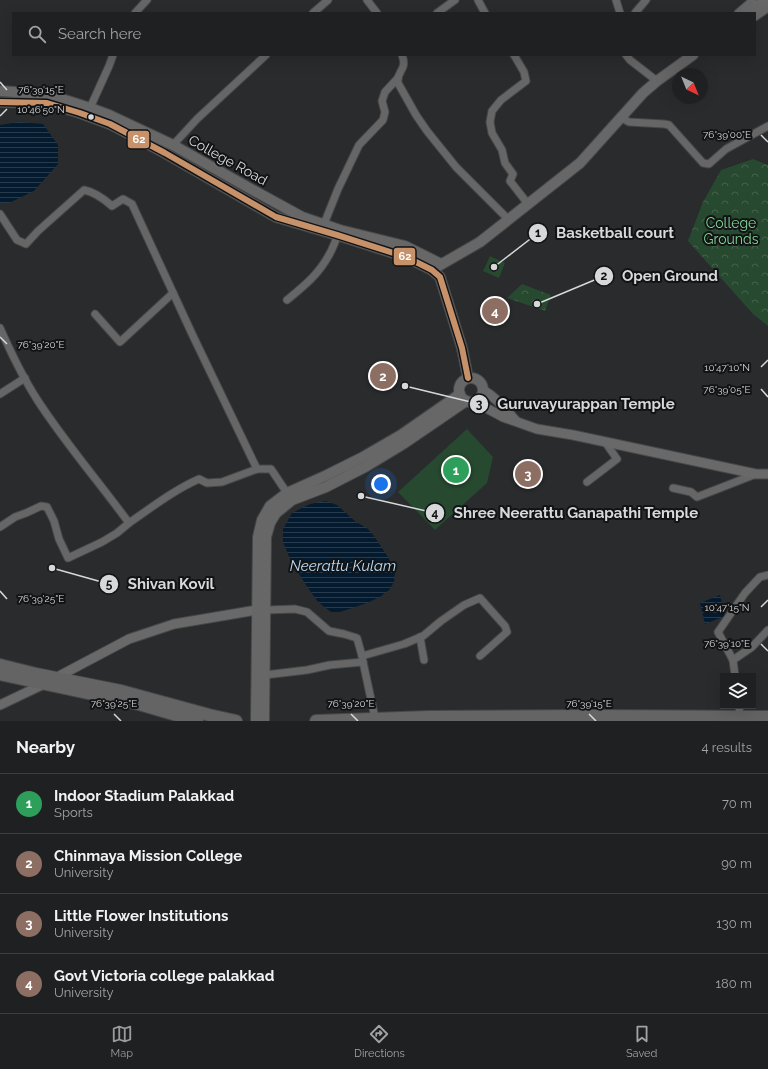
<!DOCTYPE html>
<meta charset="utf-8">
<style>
:root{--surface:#1f2022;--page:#27282a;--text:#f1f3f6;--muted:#a1a3a5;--line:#3c3e40;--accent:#999b9d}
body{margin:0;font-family:Raleway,sans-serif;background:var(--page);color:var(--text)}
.controls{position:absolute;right:12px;bottom:12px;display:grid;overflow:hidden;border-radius:0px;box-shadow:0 4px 16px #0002}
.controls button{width:36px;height:36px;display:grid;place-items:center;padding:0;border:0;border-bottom:1px solid var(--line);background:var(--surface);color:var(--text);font:20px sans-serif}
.compass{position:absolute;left:672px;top:68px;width:36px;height:36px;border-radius:50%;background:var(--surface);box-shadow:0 4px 16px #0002;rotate:137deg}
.you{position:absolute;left:381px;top:484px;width:14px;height:14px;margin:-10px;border:3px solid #fff;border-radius:50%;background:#1a73e8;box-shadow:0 0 0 6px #1a73e833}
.badge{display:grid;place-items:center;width:26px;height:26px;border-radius:50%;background:var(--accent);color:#fff;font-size:13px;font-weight:700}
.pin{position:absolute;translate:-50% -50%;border:2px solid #fff;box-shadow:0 1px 4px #0006}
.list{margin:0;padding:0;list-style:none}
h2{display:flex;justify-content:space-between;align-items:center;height:52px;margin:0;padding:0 16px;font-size:17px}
h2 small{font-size:13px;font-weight:400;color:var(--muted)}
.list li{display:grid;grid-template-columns:26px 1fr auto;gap:12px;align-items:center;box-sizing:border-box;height:60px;padding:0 16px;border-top:1px solid var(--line)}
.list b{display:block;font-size:15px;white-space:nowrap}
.list p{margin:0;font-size:13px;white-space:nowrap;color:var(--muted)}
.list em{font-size:13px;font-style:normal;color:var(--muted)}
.icon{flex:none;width:22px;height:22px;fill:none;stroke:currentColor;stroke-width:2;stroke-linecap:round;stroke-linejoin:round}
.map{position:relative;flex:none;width:768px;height:721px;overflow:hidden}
.search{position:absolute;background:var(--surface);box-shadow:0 4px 16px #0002;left:12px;right:12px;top:12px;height:44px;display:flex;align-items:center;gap:10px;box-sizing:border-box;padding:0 14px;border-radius:0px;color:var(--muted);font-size:15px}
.sheet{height:292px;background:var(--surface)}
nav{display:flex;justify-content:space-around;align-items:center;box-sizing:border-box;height:56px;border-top:1px solid var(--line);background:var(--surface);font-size:11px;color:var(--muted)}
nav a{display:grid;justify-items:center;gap:2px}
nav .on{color:var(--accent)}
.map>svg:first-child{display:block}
</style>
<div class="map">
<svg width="768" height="721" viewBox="0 0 768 721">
<defs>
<pattern id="park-crowns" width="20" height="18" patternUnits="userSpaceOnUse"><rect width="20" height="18" fill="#26492f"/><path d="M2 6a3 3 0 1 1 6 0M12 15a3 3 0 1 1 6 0" fill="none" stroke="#45624d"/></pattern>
<pattern id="water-rules" width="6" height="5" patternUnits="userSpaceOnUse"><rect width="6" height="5" fill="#041b2f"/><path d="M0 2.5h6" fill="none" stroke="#283b4d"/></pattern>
</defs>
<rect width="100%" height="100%" fill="#292b2d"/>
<g fill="url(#park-crowns)">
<polygon points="753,159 768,165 768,326 753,314 688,241 703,202 721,170"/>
<polygon points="522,284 551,295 545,311 507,298"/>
</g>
<g fill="#26492f">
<polygon points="490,256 505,263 499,278 483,271"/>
<polygon points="467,429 493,457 487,483 435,530 398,492"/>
</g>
<g fill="url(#water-rules)">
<polygon points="19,122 43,124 58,145 58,164 34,191 9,203 0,203 0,125"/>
<polygon points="326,501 337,505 356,522 367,528 374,536 388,557 395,571 394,582 389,590 380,597 367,603 340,612 331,612 318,602 306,585 291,561 283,542 283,529 292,513 310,504"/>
<polygon points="720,595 725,616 705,624 700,603"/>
</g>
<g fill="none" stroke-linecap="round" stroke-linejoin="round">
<defs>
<g id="street">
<polyline points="367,0 377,13"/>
<polyline points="478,0 485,13"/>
<polyline points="616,0 620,13"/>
<polyline points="135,13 147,0"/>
<polyline points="313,13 328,0"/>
<polyline points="437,13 455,0"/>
<polyline points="635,13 646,0"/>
<polyline points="738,13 753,0"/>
<polyline points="755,17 768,8"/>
<path d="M402,55C408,71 396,70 398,83L416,115L427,131L456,167L508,219"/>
<polyline points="514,55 524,72 526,81 501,100 492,111 490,122 492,133 502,150 505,163 513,174 510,181 528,204"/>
<polyline points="626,55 630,60 657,81"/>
<polyline points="90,108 109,66 113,55"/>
<polyline points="622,118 629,122 664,124 669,125 703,163 709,164 726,149 768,126"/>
<polyline points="173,145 197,119 266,55"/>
<path d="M0,214L17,240L26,244L38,231L84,190C95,192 104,199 112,206L123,199L132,204L193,336L257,469"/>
<polyline points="324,224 338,189 359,145 383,120 385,112 382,101 385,92 398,78"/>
<path d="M287,300C304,286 318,275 329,255C333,248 336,240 339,232"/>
<polyline points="95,314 120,342 173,293"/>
<path d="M0,328C11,353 23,378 38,401C66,444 99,482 129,523C152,507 174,490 199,479L207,483L222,482L257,469H271L289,496"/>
<polyline points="0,394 25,378"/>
<polyline points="587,482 617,459 605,442"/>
<polyline points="673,488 691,492 697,497 756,474"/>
<polyline points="0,527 15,517 26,513 41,506 47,507 54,521 59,539 68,558 102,542 117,533 129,523"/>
<polyline points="266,610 295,609 307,612 329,631 344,634 357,638 362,656 363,662 375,718"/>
<polyline points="420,637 424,660"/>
<polyline points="362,656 404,644 423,636 441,621 464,605 480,598 505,626 507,632 480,656"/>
<polyline points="733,660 718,632 745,593 760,577 768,575"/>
<polyline points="265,675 307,670 330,665 363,662"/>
<polyline points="735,676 733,660 752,647 768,630"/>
<polyline points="739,706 740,717"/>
</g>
<g id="secondary">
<path d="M483,390C497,398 505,409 516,421"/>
<polyline points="473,401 503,417 537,429 573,435 756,474 768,474"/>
<polyline points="0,705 44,684 129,639 174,624 257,610 263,610"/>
</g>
<g id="primary">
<polyline points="747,13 767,0"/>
<polyline points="0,91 46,94 90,108 109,115 173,145 251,189 302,217 340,230 405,246 441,264"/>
<polyline points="0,102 47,103 80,113 110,124 165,153 276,217 337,235 406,257 432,270 440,277 462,348 468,378"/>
<polyline points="435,268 480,242 580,163 643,93 657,81 693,55"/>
<circle cx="471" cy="390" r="12"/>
<polyline points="256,721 258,537 262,520 270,506 287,493 325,476 363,457 401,435 460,394"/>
<polyline points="264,721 266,537 270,523 276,513 292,500 326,487 365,467 403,444 466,401"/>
</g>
<g id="highway">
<polyline points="0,665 36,674 121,691 209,715 236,721"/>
<polyline points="0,674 139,704 197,721"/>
<polyline points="316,721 429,717 592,716 768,717"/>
</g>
</defs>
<use href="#street" stroke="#464748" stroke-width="9"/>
<use href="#secondary" stroke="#464748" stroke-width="11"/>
<use href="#primary" stroke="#464748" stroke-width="12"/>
<use href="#highway" stroke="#464748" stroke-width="14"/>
<use href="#street" stroke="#676667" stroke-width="7"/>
<use href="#secondary" stroke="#6a6969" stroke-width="9"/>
<use href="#primary" stroke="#686768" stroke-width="10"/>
<use href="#highway" stroke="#646465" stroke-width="12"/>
<defs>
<polyline id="bus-1" points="0,102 47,103 80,113 110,124 165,153 276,217 337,235 406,257 432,270 440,277 462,348 468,378"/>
</defs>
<use href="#bus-1" stroke="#121315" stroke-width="9"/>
<use href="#bus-1" stroke="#c7916a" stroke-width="6"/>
</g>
<path fill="none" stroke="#d6d8da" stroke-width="1.5" d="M0,82L7,90M0,116L7,109M761,135L768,142M0,337L7,344M761,367L768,360M761,389L768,397M0,591L7,599M761,607L768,600M761,644L768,651M114,714L121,721M351,714L358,721M589,714L596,721"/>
<circle fill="#d6d8da" stroke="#121315" stroke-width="1.5" cx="91" cy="117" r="3.5"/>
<g text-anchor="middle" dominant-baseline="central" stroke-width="4" stroke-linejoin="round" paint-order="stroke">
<g font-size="14" fill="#d6d8da" stroke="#121315">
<text transform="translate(228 160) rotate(29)">College Road</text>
</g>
<g font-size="14" fill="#82d594" stroke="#121315">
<text x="731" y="223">College<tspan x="731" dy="16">Grounds</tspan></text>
</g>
<g font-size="15" font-style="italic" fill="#bddcf7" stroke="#121315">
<text x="343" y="566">Neerattu Kulam</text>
</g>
</g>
<g font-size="10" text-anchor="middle" fill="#d6d8da" stroke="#121315" stroke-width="4" stroke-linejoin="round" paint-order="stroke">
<text x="41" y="93">76°39'15"E</text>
<text x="41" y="113">10°46'50"N</text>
<text x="727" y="138">76°39'00"E</text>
<text x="41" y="348">76°39'20"E</text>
<text x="727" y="371">10°47'10"N</text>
<text x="727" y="393">76°39'05"E</text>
<text x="41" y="602">76°39'25"E</text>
<text x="727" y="611">10°47'15"N</text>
<text x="727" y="647">76°39'10"E</text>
<text x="114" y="707">76°39'25"E</text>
<text x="351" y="707">76°39'20"E</text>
<text x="589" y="707">76°39'15"E</text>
</g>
<path fill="none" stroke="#d6d8da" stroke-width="1.5" d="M494 267L538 233M537 304L604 276M405 386L479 404M361 496L435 513M52 568L109 584"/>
<g fill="#d6d8da" stroke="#121315" stroke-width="1.5">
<circle cx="494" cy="267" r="4"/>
<circle cx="537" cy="304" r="4"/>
<circle cx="405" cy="386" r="4"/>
<circle cx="361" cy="496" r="4"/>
<circle cx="52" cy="568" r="4"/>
<circle cx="538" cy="233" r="10"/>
<circle cx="604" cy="276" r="10"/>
<circle cx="479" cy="404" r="10"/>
<circle cx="435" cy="513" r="10"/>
<circle cx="109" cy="584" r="10"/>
</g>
<g font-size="12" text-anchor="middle" font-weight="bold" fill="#111">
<text x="538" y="237">1</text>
<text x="604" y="280">2</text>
<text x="479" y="408">3</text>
<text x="435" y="517">4</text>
<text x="109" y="588">5</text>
</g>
<g font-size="15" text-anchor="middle" font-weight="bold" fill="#d6d8da" stroke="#121315" stroke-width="4" stroke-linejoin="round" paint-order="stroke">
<text x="615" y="238">Basketball court</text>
<text x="670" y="281">Open Ground</text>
<text x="586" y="409">Guruvayurappan Temple</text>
<text x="576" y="518">Shree Neerattu Ganapathi Temple</text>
<text x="171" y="589">Shivan Kovil</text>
</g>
<g stroke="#121315" stroke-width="1.5">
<rect x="127" y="130" width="23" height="19" rx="4" fill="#c7916a"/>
<rect x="393" y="247" width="23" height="19" rx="4" fill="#c7916a"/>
</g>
<g font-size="11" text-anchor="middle" font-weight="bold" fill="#fff">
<text x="139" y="143">62</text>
<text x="405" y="260">62</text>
</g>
</svg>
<div class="controls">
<button><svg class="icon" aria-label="layers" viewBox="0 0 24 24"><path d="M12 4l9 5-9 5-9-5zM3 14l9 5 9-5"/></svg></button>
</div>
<svg class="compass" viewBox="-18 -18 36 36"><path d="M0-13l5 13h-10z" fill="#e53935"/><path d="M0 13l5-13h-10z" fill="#a1a3a5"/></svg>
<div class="you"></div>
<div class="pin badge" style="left:456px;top:470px;background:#2e9e5b">1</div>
<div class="pin badge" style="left:383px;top:376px;background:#8d6e63">2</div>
<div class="pin badge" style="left:528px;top:474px;background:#8d6e63">3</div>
<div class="pin badge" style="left:495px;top:311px;background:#8d6e63">4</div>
<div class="search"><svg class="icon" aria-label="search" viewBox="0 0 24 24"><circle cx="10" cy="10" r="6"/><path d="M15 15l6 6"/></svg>Search here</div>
</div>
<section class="sheet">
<h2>Nearby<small>4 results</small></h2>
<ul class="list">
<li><span class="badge" style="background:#2e9e5b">1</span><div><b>Indoor Stadium Palakkad</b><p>Sports</p></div><em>70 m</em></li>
<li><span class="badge" style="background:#8d6e63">2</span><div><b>Chinmaya Mission College</b><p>University</p></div><em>90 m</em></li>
<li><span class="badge" style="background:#8d6e63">3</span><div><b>Little Flower Institutions</b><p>University</p></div><em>130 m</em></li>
<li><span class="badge" style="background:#8d6e63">4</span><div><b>Govt Victoria college palakkad</b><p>University</p></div><em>180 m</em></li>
</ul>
</section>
<nav>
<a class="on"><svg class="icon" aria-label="map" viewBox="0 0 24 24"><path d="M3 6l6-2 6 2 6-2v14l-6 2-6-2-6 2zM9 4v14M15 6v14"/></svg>Map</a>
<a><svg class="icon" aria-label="directions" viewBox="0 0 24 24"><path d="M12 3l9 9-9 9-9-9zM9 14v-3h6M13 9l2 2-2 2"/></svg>Directions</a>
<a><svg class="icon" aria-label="saved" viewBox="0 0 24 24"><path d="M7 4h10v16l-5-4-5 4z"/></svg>Saved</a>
</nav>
